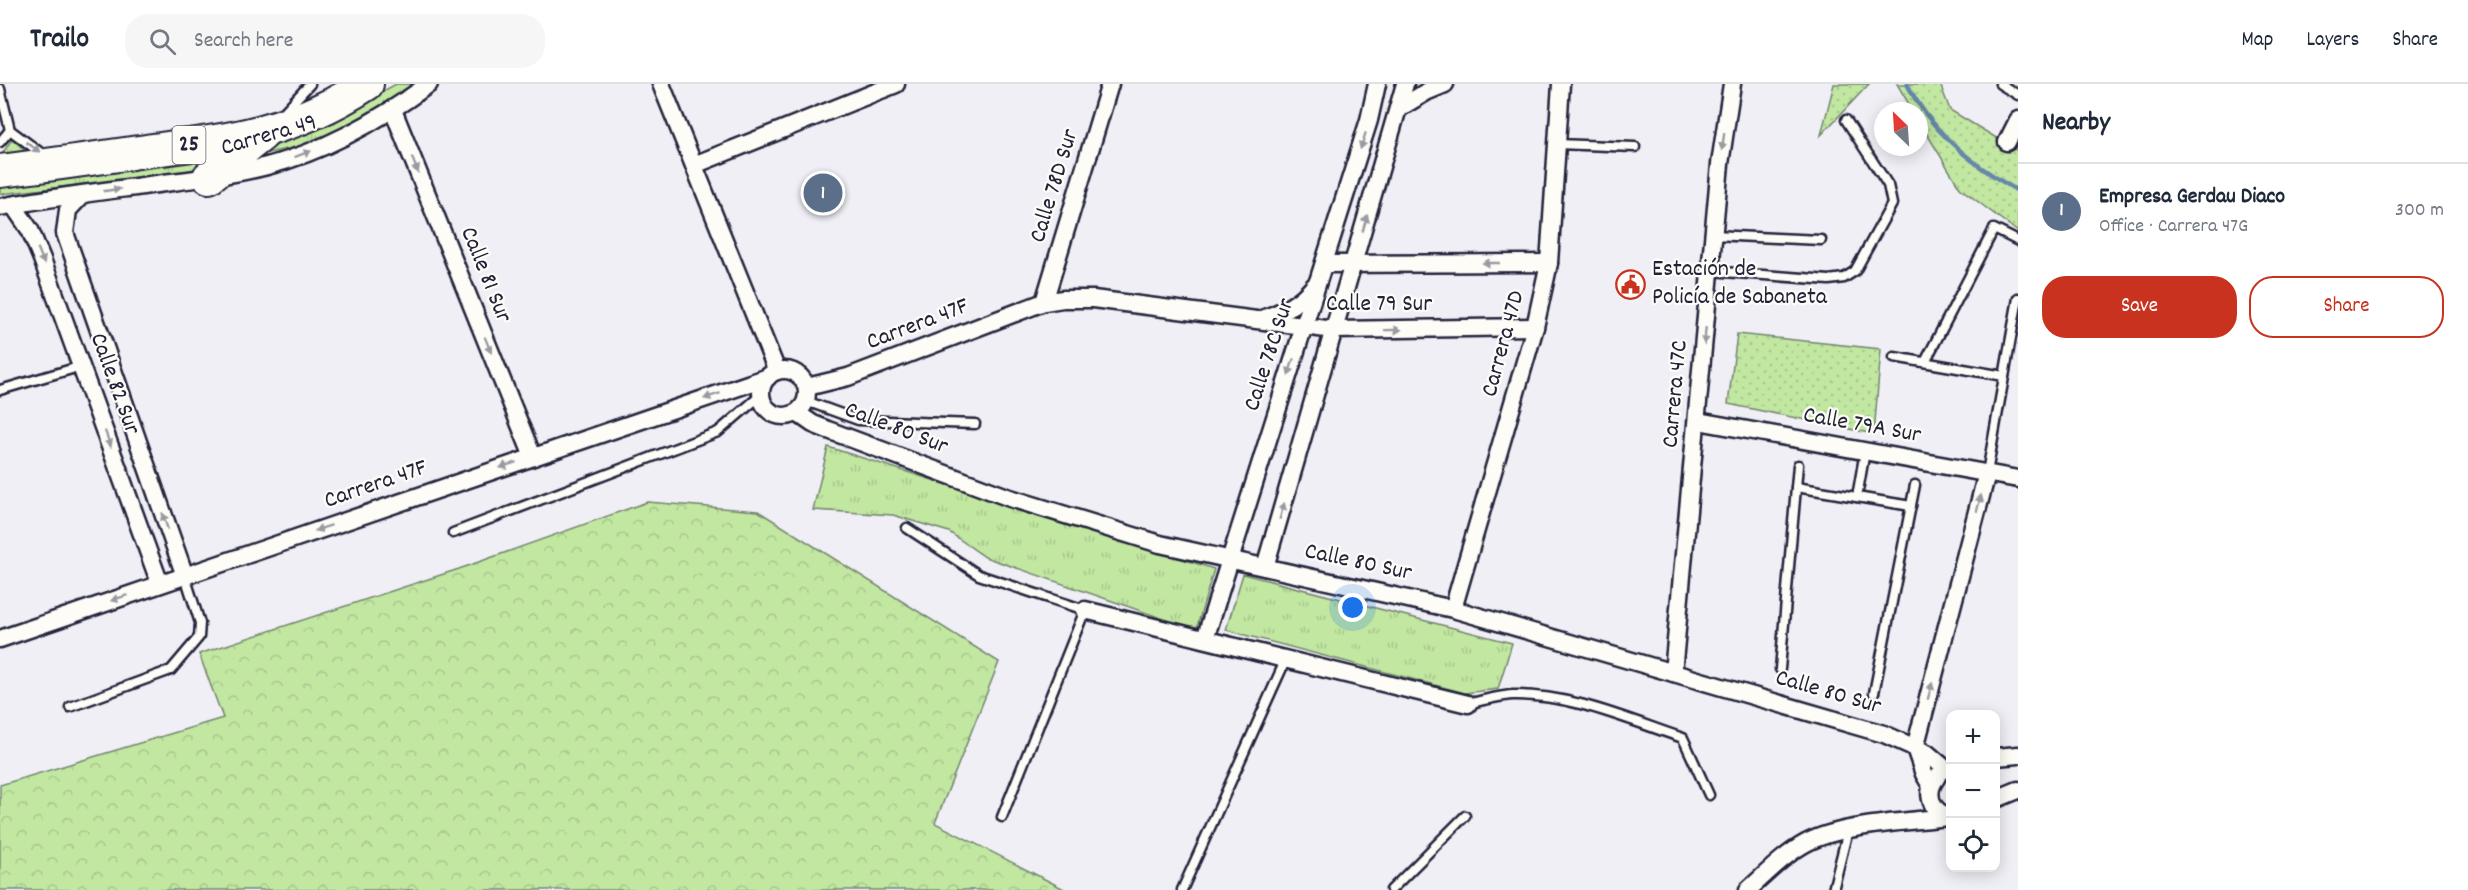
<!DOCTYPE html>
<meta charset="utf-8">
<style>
:root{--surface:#fff;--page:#f6f6f7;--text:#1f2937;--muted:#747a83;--line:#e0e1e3;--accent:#c8321e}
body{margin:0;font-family:Dekko,sans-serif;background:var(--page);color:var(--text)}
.controls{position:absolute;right:18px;bottom:18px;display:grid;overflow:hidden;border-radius:12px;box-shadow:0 3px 15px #0003}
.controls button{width:54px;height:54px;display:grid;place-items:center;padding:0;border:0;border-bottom:2px solid var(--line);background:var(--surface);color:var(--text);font:30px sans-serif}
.compass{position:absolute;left:1874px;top:18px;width:54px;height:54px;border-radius:50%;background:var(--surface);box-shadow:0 3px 15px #0003;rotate:335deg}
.you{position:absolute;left:1353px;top:524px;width:21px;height:21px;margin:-15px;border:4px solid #fff;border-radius:50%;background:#1a73e8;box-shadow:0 0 0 9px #1a73e833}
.badge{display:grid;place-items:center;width:39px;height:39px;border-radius:50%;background:var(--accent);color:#fff;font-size:20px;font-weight:700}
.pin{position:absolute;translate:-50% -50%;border:3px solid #fff;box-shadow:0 2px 6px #0006}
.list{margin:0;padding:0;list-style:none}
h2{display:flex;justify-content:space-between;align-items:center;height:78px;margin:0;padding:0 24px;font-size:26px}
h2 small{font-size:20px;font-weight:400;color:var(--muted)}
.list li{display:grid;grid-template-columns:39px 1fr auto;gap:18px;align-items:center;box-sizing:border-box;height:96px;padding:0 24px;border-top:2px solid var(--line)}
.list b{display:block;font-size:22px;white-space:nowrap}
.list p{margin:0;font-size:20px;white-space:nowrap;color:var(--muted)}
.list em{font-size:20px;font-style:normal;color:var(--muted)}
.actions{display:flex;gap:12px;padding:18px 24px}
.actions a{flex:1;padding:14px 0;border:2px solid var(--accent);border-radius:24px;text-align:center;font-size:21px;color:var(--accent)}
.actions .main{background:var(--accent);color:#fff}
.icon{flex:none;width:33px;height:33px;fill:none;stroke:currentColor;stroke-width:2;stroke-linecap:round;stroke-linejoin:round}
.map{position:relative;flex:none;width:2018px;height:806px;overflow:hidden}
header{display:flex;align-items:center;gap:36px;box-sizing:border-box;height:84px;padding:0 30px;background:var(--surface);border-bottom:2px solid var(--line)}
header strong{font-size:28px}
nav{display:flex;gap:33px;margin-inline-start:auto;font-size:21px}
.search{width:420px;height:54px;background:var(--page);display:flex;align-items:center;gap:15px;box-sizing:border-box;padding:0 21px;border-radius:24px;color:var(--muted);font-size:22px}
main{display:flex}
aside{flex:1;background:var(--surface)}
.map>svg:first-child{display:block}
</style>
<header>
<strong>Trailo</strong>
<div class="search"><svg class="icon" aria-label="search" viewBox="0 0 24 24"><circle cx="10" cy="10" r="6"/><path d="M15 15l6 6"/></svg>Search here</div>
<nav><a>Map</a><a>Layers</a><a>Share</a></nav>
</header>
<main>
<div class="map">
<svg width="2018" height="806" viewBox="0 0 2018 806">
<defs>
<pattern id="grass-tufts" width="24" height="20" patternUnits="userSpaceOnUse" patternTransform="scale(1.5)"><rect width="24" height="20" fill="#c1e7a1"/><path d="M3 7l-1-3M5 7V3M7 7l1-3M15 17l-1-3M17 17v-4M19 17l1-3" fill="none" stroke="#a6c68c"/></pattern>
<pattern id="forest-crowns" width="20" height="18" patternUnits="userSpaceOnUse" patternTransform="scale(1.5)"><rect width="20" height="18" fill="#c1e7a1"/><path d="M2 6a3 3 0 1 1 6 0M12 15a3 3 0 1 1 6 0" fill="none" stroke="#a6c68c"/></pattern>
<pattern id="park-dots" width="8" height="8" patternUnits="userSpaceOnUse" patternTransform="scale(1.5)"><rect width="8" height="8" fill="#c1e7a1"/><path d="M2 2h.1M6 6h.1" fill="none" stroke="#a6c68c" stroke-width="1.8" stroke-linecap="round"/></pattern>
</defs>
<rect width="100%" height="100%" fill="#f0eff5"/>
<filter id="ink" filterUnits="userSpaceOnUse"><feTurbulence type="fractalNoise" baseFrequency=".0167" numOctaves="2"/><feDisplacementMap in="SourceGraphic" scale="12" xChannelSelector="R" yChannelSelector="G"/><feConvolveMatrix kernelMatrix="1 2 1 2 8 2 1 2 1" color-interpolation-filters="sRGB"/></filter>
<g filter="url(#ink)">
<g fill="url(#grass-tufts)" stroke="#72846e" stroke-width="1.5">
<polygon points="396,0 420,0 351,41 305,61 245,74 315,45"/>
<polygon points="12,55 29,70 0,73"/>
<polygon points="218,66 203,87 0,110 0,97"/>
<polygon points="828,363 1214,485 1196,546 985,473 949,448 893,431 813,426"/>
<polygon points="1243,490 1512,559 1498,605 1465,609 1226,546"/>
</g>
<polygon fill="url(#forest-crowns)" stroke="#72846e" stroke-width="1.5" points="647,418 758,427 999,578 935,739 1066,806 0,806 0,701 223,634 199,570 459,485"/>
<g fill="url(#park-dots)" stroke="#72846e" stroke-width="1.5">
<polygon points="1834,0 1869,0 1821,51"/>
<polygon points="1897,0 1940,0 1950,26 2018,67 2018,148 1960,104 1919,37 1919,27 1913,27"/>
<polygon points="1737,250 1881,265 1874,350 1728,320"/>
</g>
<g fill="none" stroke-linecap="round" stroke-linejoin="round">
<path stroke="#6687a9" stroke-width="4.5" d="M1907,0C1931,48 1972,81 2018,107"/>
<defs>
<g id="lane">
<polyline points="2000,0 2018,11"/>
<polyline points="0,5 10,46 45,72"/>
<polyline points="283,29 310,0"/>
<polyline points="0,58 10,46"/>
<polyline points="1557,60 1635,63"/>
<polyline points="1713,151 1821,156"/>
<polyline points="1710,187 1829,196 1844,194 1855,187 1892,120 1888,101 1846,36"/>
<polyline points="1894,273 2004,292"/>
<polyline points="1925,278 1994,145 2018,157"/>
<polyline points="0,306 82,282"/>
<polyline points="806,317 858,336 975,340"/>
<polyline points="1987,389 2018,214"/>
<polyline points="1796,403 1911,422"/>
<polyline points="1857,413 1865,367"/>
<polyline points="907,444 979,491 1085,526 1002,733"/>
<polyline points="453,449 718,348 761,311"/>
<polyline points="1780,585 1798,381"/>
<polyline points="1874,609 1915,401"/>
<path d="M1468,620C1483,616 1498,612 1513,611C1571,610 1629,636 1683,654L1709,711"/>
<polyline points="70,623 171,586 199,553 200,539 185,492"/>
<polyline points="1182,806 1286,575"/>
<polyline points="1391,806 1465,732"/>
<polyline points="1833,806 1848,746"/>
</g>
<g id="street">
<polyline points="661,0 777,287"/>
<polyline points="1398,25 1428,7 1445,0"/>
<polyline points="393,26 533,373"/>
<polyline points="2007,58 2018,36"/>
<polyline points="694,81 896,0"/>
<polyline points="82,111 68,126 65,149 185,492"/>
<polyline points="13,121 30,146 42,175 160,500"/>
<path d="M0,123C57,112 115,106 172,98C204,94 236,90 267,82C326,67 380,36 429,0"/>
<polyline points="1324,180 1549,179"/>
<polyline points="1044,218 1110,0"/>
<path d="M1262,235C1285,227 1300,219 1315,201"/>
<circle cx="784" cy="309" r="23"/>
<polyline points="807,303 848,293 1044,218 1063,215 1093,215 1334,246 1535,243"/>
<polyline points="797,329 813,340 828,346 1010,414 1160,460 1453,525 1884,650 1927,669 1947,686"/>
<polyline points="1698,337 2018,395"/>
<polyline points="1265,483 1405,0"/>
<polyline points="1453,525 1535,243 1549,179 1561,0"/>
<polyline points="1085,526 1468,620"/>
<polyline points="0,555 768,293"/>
<polyline points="1205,555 1369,36 1377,0"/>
<polyline points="1673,589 1720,80 1732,0"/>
<polyline points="1996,673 2018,671"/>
<path d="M1937,693C1924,709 1931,728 1950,733"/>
<polyline points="1931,702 1924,690 1915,664 1987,389"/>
<polyline points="1996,715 2018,706"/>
<path d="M1748,806C1767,789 1784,771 1806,759C1841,740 1908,738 1948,733"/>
</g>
<g id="highway">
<path d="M0,87C49,81 97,74 146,67C230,56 294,48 367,0"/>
<polyline points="209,93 262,51"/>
</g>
</defs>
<use href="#lane" stroke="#22223b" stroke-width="13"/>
<use href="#street" stroke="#22223b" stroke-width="21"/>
<use href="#highway" stroke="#22223b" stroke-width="36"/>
<use href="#lane" stroke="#fdfcf7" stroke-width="8"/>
<use href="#street" stroke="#fdfcf7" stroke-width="16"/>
<use href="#highway" stroke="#fdfcf7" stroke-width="32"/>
</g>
<defs><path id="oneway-solid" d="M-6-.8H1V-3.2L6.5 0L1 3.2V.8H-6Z" transform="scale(1.5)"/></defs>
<g fill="#9a9aa2">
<use href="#oneway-solid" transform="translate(1363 57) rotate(108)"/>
<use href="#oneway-solid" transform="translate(1723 58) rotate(98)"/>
<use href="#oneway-solid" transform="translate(33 63) rotate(36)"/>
<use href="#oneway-solid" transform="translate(303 70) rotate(-20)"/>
<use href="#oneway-solid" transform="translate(415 81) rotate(68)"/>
<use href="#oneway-solid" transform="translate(112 106) rotate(-8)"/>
<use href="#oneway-solid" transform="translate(1365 139) rotate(-74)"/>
<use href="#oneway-solid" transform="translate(41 172) rotate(68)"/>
<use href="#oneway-solid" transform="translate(1491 179) rotate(180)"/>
<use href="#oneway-solid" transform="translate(1393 246) rotate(-1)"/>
<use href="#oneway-solid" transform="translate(1705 252) rotate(95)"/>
<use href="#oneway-solid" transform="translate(488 261) rotate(68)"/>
<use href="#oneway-solid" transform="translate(1291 283) rotate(108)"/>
<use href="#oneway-solid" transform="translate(712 312) rotate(161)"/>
<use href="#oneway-solid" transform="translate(108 355) rotate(70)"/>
<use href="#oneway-solid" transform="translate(508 381) rotate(161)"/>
<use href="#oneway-solid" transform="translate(1979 419) rotate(-75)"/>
<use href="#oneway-solid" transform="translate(1282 427) rotate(-74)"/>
<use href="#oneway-solid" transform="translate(165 437) rotate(-109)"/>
<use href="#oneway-solid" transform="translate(323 444) rotate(161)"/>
<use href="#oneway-solid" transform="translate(119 514) rotate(161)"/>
<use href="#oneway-solid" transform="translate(1930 607) rotate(-75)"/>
</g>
</g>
<defs>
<symbol id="civic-ring" viewBox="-11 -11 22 22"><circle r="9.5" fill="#fdfcf7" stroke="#c8321e" stroke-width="1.5"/><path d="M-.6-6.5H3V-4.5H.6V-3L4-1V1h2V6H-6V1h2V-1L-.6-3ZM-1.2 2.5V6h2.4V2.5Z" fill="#c8321e"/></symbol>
</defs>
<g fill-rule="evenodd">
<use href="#civic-ring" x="1614" y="184" width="33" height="33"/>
</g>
<g text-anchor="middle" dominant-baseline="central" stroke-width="4.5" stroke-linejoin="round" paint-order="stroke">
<rect fill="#fdfcf7" stroke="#646373" stroke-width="1.5" x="172.5" y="42" width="33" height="38" rx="4.5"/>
<g font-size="22" font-weight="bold" fill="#22223b">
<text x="189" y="61">25</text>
</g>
<g font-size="24" fill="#22223b" stroke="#fdfcf7">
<text transform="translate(269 52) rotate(-16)">Carrera 49</text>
<text transform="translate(1055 102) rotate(-73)">Calle 78D Sur</text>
<text transform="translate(485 191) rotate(68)">Calle 81 Sur</text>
<text x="1379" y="221">Calle 79 Sur</text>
<text transform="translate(918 241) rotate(-21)">Carrera 47F</text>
<text transform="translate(1504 260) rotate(-75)">Carrera 47D</text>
<text transform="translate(1270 271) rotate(-72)">Calle 78C Sur</text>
<text transform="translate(114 300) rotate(70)">Calle 82 Sur</text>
<text transform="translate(1676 310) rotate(-85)">Carrera 47C</text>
<text transform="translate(1862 342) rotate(10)">Calle 79A Sur</text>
<text transform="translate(896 345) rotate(21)">Calle 80 Sur</text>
<text transform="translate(376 401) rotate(-19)">Carrera 47F</text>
<text transform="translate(1358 479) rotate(12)">Calle 80 Sur</text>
<text transform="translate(1828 609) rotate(16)">Calle 80 Sur</text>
</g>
<g font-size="24" fill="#22223b" stroke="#fdfcf7" text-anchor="start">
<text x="1652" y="186">Estación de<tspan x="1652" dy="28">Policía de Sabaneta</tspan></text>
</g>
</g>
</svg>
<div class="controls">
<button>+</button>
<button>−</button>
<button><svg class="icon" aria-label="locate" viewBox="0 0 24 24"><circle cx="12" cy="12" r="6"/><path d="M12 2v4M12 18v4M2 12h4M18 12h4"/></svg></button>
</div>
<svg class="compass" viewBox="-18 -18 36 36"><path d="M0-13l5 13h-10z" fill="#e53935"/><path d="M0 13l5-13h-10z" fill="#747a83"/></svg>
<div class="you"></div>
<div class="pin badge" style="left:823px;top:109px;background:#5c6f8a">1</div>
</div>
<aside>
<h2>Nearby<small></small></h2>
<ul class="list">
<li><span class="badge" style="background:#5c6f8a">1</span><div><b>Empresa Gerdau Diaco</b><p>Office · Carrera 47G</p></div><em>300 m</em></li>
</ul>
<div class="actions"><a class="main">Save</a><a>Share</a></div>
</aside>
</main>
